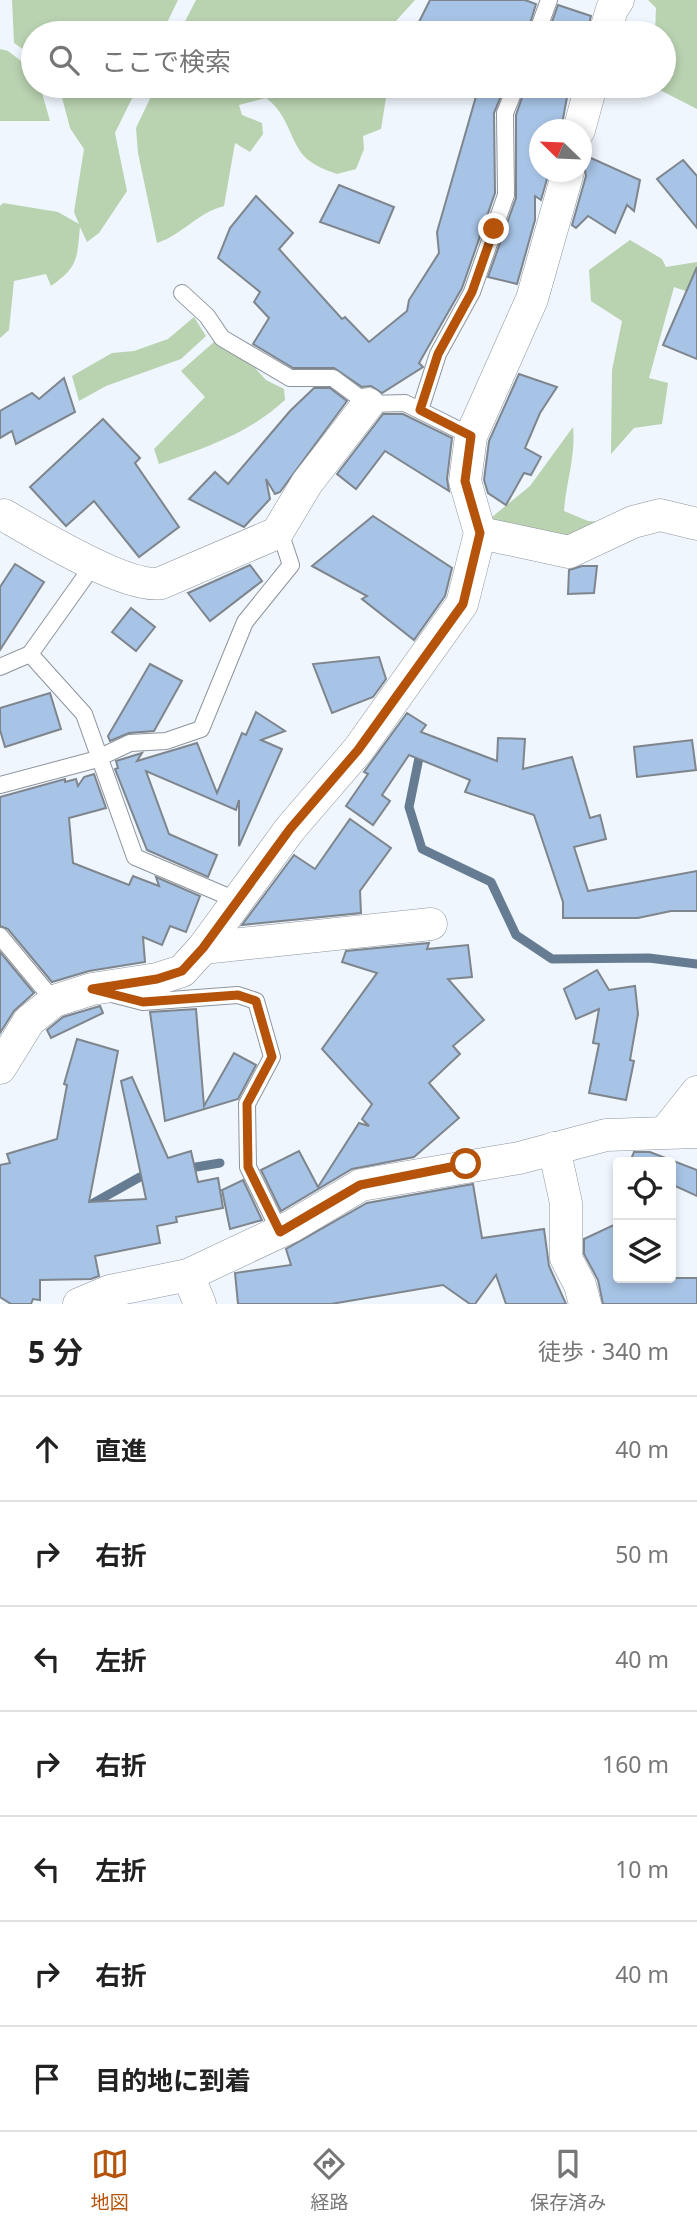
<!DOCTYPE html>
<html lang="ja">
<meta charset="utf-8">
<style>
:root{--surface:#fff;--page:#f6f6f6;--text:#222;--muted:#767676;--line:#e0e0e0;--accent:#b45309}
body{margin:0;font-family:"Noto Sans","Noto Sans JP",sans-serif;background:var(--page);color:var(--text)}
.controls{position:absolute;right:21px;bottom:21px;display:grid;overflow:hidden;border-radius:7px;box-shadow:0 4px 10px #0003}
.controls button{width:63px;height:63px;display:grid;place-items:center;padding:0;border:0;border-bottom:2px solid var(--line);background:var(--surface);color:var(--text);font:35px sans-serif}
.compass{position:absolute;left:529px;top:119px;width:63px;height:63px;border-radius:50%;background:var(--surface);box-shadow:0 4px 10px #0003;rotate:293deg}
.stop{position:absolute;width:21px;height:21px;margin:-16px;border:5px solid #b45309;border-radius:50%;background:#fff}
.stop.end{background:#b45309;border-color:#fff;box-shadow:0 2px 7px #0008}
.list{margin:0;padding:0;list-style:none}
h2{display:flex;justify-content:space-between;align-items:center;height:91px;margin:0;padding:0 28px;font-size:30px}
h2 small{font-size:23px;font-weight:400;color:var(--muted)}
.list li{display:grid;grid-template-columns:46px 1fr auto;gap:21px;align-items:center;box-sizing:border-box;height:105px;padding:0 28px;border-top:2px solid var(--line)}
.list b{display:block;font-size:26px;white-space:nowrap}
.list em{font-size:23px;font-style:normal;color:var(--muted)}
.icon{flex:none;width:38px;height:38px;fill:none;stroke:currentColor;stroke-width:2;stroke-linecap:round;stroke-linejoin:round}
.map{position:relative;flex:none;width:697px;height:1304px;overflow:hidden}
.search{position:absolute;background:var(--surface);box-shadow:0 4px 10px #0003;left:21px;right:21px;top:21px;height:77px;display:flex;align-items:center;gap:18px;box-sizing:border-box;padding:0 24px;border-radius:38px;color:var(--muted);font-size:26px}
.sheet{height:826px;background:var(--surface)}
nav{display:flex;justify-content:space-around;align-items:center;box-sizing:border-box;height:98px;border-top:2px solid var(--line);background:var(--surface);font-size:19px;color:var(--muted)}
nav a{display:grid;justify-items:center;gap:4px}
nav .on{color:var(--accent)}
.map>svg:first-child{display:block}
</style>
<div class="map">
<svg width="697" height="1304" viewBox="0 0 697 1304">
<rect width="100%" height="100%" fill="#eff6fd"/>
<g fill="#b9d2b0">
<polygon points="12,0 178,0 162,33 33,33 33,56 14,43"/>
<polygon points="196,0 415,0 385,33 179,33"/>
<polygon points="648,0 697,0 697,109 652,86 664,86 664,33 655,33 656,8"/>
<polygon points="0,49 8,51 33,70 33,86 40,86 50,121 0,121"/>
<path d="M59,86H138L115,133L127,191L99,233L87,242L80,227C77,259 78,267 51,286L46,274L14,281L9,330L0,338V206L3,203L58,212L79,224L74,212L84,149L70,128Z"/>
<path d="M156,86H380L386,98L381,129L363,136L364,149L356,169L337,174C328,171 318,167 311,162C289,147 292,117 266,98L239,105L242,115L262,123L263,134L250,152L235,143L224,206C197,213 182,235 157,243L138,153L136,128Z"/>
<polygon points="630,240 662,259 666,267 697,262 697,295 674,287 649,378 668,383 662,424 634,428 611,454 612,370 622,321 591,301 589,270"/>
<polygon points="194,317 206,336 181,359 106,386 79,401 72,376 112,353 134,351 168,339"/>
<path d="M214,342L255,368L266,380L284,389L285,400C248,434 206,447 159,464L154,449L205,397L181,371Z"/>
<path d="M573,427C576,456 566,482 564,511L588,521L615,523L583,540L481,526L530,486Z"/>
</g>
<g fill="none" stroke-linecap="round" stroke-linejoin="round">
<g stroke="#657c92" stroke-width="9">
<polyline points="421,748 409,807 422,849 491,882 516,935 552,959 649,958 697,964"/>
<polyline points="184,1169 220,1163"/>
<polyline points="90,1205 140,1177 153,1174"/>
</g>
</g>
<g fill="#a7c3e5" stroke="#7e858d" stroke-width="2">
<polygon points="430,0 525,0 536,4 527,33 436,33 417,26"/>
<polygon points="558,5 591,16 587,33 548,33"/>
<polygon points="479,86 505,86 494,113 495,193 462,288 419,363 423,367 382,393 371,386 362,387 334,368 293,368 253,344 269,318 254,302 260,292 218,258 230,228 256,196 293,233 279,249 342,319 345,317 369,342 407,311 409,300 439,253 437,232"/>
<polygon points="526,86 569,86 561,130 540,130 540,172 549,172 541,200 535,196 535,220 517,284 488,277 516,198 516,115"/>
<polygon points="582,154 640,180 634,211 627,205 615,233 588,216 576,228 572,225 586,176"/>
<polygon points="683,160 697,176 697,228 657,179"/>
<polygon points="339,185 394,207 379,243 320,222"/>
<polygon points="697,267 697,359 663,345"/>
<polygon points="519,374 557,387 540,413 525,448 541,457 531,475 524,473 506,505 488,493 484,480 489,441"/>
<polygon points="64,378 75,412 16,444 12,431 0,438 0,411 32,393 39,399"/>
<polygon points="314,388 330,388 347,401 280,492 275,494 266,479 270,499 244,527 189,499 215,472 228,484 290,411"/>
<polygon points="383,414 403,414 452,438 447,479 449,491 385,451 356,489 337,474"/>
<polygon points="103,419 140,458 135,463 179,527 139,557 94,501 66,526 30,487"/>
<polygon points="373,516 452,568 445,596 414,640 362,599 367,596 312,566"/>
<polygon points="15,564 44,582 0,650 0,587"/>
<polygon points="250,565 262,581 210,621 188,593"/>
<polygon points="582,566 597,566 594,593 568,594 569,570"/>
<polygon points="131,608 155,627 136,651 112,632"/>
<polygon points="379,657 386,679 373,697 332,713 313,664"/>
<polygon points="150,664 182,681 154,731 129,733 110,741 108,736"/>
<polygon points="50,693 61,729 5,747 0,730 0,708"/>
<polygon points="256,712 285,731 261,740 282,749 239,846 239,800 236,810 146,771 169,834 217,855 208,877 147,850 115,769 118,768 116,761 142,753 137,761 197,743 217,793 242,733 246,735"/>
<polygon points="407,713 426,725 421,732 497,761 498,738 525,739 523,769 572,757 590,818 600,815 606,839 574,847 588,891 697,871 697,911 671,911 638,918 563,918 563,902 534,815 465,792 470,780 409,755 382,795 390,801 373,825 346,806 368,774 364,772"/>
<polygon points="692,740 696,770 637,777 634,747"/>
<polygon points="94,774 106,808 69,818 73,863 129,885 133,876 159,886 156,877 200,896 186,932 170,926 162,945 143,937 145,962 89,971 52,982 8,929 0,926 0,797 65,779 65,782 76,779 78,786 84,777"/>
<polygon points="350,819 391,848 360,891 361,913 242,925 294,855 315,869"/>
<polygon points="429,943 427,949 468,945 472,977 448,979 484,1020 453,1046 460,1054 429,1083 459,1118 414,1157 352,1169 281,1211 261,1170 299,1151 318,1187 359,1123 369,1126 362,1119 372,1104 322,1049 377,973 342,962 346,951"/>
<polygon points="0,952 34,993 14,1011 0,1033"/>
<polygon points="597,970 609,990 635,986 638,1014 630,1060 634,1061 626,1100 589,1093 599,1044 593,1043 599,1009 576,1019 564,989"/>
<polygon points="100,1006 103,1013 51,1038 47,1030 63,1017"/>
<polygon points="196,1009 204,1106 234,1053 256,1065 238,1099 165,1121 150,1012"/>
<polygon points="77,1039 118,1051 89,1202 146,1199 121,1081 132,1077 168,1158 191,1151 198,1182 218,1178 223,1208 176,1217 177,1222 157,1226 160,1243 95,1256 99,1276 91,1279 40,1280 40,1300 33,1299 31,1304 11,1304 0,1297 0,1165 10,1163 7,1154 57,1139 67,1085 64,1084"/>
<polygon points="634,1152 650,1152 697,1170 697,1196 671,1184 671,1162 630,1162"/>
<polygon points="243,1180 262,1220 230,1229 222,1190"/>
<polygon points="473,1184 482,1238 544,1229 549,1266 566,1304 506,1304 496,1275 475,1304 470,1304 443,1285 331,1304 238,1304 235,1273 291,1265 286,1249 367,1203"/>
<polygon points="618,1223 618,1278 697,1278 697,1304 603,1304 598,1280 584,1254 584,1239"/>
</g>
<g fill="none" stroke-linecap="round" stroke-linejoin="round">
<defs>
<g id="service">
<polyline points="537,33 549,0"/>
<polyline points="182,293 207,316 222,338 290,378 333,378 368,404 405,403 471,436"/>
<polyline points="420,410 438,354 472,292 506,195 505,113 516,86"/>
<polyline points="94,564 30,654 84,714 135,857 236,900"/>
<polyline points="0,667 30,654"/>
<polyline points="0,785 94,760 130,743 166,741 201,729 245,622 291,565 279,529"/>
<polyline points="0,936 54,1001"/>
<polyline points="112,994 143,1002 238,995 256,1001 272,1057 247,1104 248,1167 280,1232"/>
</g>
<g id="minor">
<polyline points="605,33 612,9 618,0"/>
<polyline points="579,130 591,86"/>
<path d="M4,515C35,533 128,590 161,583L277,533L307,483L368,404"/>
<polyline points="480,533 569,552 633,522 660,515 697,524"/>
<polyline points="203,948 431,924"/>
<polyline points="0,1068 29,1021 54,1001 92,989 157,979 182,971 203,948 290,829 358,750 462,604 480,533 465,481 471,436 532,299 568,172"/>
<polyline points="665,1132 697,1092"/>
<polyline points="554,1148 566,1203 566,1258 580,1285 585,1304"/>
<polyline points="188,1275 200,1304"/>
<polyline points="79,1304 110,1291 188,1275 292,1226 361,1185 519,1158 606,1135 697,1132"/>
</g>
</defs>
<use href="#service" stroke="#8d949d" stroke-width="18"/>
<use href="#minor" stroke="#8d949d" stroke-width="33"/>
<use href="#service" stroke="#fff" stroke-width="16"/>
<use href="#minor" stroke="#fff" stroke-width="32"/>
</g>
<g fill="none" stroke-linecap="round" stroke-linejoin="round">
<polyline stroke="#b45309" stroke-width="9" points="466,1164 360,1185 280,1232 248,1167 247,1104 272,1057 256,1001 238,995 143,1002 92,989 157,979 182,971 203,948 290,829 358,750 463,604 480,533 465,481 471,436 420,410 438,354 472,292 494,229"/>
</g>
</svg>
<div class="controls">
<button><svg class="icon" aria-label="locate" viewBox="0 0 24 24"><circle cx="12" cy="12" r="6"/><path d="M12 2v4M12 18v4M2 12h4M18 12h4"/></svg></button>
<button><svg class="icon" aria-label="layers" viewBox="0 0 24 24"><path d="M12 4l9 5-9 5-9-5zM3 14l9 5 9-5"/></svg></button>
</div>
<svg class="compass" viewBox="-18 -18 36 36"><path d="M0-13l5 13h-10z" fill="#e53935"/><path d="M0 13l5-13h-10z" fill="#767676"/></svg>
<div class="stop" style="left:466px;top:1164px"></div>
<div class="stop end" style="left:494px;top:229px"></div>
<div class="search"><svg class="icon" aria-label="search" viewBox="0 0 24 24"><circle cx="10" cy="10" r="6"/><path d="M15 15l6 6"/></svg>ここで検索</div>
</div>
<section class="sheet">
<h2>5 分<small>徒歩 · 340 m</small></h2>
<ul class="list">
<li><svg class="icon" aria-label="ahead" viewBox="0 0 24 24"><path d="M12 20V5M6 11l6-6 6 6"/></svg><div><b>直進</b></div><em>40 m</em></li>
<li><svg class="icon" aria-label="right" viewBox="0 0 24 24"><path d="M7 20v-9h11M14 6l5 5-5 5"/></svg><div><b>右折</b></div><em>50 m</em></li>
<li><svg class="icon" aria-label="left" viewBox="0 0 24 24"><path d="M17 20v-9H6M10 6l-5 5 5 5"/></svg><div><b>左折</b></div><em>40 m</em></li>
<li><svg class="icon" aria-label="right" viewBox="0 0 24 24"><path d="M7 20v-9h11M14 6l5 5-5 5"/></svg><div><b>右折</b></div><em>160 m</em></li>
<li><svg class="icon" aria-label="left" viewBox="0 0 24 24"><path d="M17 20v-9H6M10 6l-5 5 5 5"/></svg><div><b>左折</b></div><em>10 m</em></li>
<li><svg class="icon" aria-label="right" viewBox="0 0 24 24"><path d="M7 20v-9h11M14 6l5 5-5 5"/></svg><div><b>右折</b></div><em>40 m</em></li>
<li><svg class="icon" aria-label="arrive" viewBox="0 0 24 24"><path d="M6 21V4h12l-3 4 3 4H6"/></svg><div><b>目的地に到着</b></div></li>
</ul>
</section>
<nav>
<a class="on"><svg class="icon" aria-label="map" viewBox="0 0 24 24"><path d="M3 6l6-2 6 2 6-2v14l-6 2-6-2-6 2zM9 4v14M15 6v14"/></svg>地図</a>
<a><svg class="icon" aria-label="directions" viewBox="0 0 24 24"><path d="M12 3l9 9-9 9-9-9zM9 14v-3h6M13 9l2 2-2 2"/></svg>経路</a>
<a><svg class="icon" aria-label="saved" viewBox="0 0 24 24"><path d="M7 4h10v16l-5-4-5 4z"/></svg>保存済み</a>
</nav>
